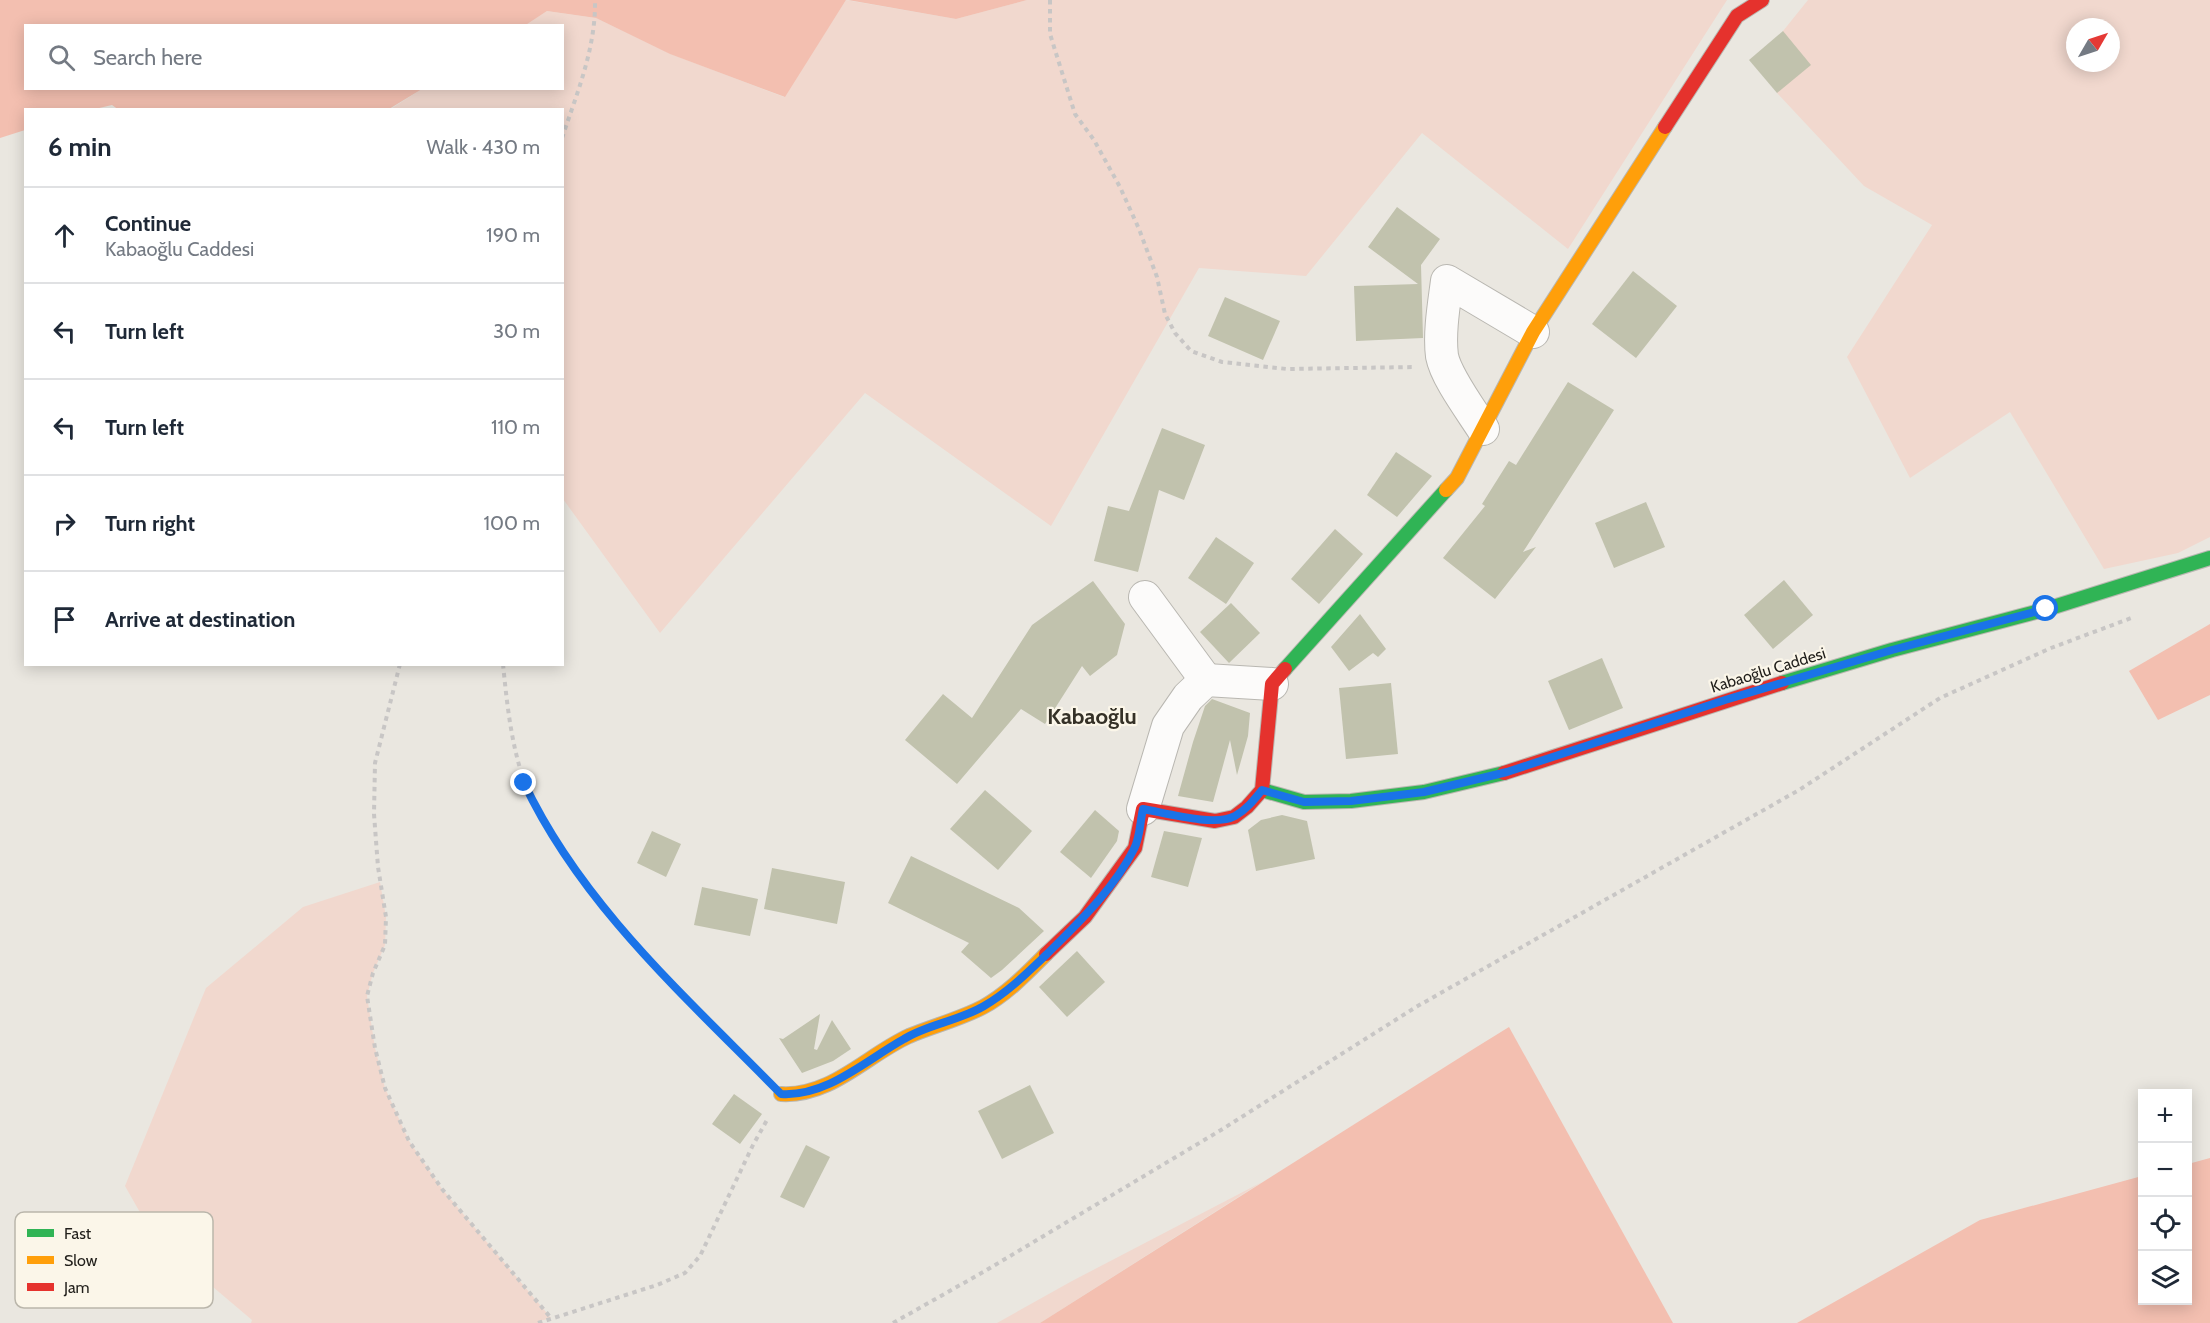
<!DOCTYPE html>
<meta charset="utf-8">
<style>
:root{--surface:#fff;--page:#f2f2f3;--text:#1f2937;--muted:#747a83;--line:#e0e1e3}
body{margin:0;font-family:Cabin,sans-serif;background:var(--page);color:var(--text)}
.controls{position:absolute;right:18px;bottom:18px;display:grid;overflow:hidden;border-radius:0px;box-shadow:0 3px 15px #0003}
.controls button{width:54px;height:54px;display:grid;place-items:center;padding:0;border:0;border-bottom:2px solid var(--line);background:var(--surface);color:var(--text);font:30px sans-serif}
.compass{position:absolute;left:2066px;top:18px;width:54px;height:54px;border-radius:50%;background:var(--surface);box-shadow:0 3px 15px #0003;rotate:51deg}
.stop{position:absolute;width:18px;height:18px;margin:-14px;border:4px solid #1a73e8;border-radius:50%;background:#fff}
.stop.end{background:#1a73e8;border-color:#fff;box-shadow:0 2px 6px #0008}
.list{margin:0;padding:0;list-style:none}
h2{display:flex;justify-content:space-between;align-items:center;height:78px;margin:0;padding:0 24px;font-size:26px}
h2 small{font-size:20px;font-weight:400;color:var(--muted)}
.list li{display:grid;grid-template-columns:39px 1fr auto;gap:18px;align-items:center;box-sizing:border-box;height:96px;padding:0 24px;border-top:2px solid var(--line)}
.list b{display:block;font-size:22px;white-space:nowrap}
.list p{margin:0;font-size:20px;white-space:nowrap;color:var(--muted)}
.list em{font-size:20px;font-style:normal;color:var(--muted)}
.icon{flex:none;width:33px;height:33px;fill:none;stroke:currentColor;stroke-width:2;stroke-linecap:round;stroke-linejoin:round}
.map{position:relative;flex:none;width:2210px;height:1323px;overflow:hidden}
.search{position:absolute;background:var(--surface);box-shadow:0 3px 15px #0003;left:24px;top:24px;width:540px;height:66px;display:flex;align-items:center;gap:15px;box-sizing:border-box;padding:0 21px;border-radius:0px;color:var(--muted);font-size:22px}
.panel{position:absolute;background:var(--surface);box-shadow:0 3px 15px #0003;left:24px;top:108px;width:540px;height:558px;border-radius:0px}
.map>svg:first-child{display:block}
</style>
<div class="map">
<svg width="2210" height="1323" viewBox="0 0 2210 1323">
<rect width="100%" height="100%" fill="#eae7e0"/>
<g fill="#f1d8ce" fill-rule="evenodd">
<polygon points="846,0 956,19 1027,0 1727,0 1568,249 1422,133 1306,276 1199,268 1051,526 865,393 660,633 563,499 562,110 389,110 422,89 562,88 562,26 524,25 547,11 596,18 671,54 784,97"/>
<path d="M1808,0H2210V537L2178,553L2104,569L2010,412L1910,478L1847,357L1932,225L1864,186L1777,93L1783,31ZM2075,27H2111V63H2075Z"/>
<polygon points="380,882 386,917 385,945 373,973 367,996 375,1048 385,1088 409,1141 442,1189 551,1318 540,1321 543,1323 539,1321 538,1323 251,1323 252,1320 154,1237 125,1186 206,988 303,907"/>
<polygon points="1262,1182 1040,1323 997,1323 1072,1281"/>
</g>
<g fill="#f3bfb0">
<polygon points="0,0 846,0 785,97 670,54 596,18 547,11 524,26 26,26 26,88 422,89 389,109 119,110 112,105 95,109 26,110 25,130 0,138"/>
<polygon points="848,0 1027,0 956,19"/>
<polygon points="2210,624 2210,695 2158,720 2129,671"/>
<polygon points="1509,1027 1673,1323 1040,1323 1475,1048"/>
<polygon points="2210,1158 2210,1323 1797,1323 1980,1220 2142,1176 2142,1300 2188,1300 2188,1164"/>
</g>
<g fill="#c1c2ad">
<polygon points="1783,31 1811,65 1777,93 1749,60"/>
<polygon points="1397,207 1440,239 1421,265 1423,338 1356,341 1354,286 1418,284 1368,247"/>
<polygon points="1633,271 1677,306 1636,358 1592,324"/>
<polygon points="1225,297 1280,321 1263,360 1208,336"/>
<polygon points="1568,382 1614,410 1523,552 1536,547 1495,599 1443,558 1485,506 1482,504 1509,461 1516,465"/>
<polygon points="1162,428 1205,445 1184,500 1159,490 1138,572 1094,561 1108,506 1129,511"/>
<polygon points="1396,452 1432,476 1397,517 1367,495"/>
<polygon points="1646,502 1665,547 1614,568 1595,523"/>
<polygon points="1335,529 1363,554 1319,604 1291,579"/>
<polygon points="1216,537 1254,563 1226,604 1188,578"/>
<polygon points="1784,580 1813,615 1773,649 1744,615"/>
<polygon points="1093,581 1125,624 1117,655 1090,676 1082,666 1045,724 1021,709 957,784 905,740 943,694 972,718 1032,625"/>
<polygon points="1231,603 1260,633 1229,663 1200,632"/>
<polygon points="1360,614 1386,649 1378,657 1373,653 1349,671 1331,647"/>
<polygon points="1602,658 1623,708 1569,730 1548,681"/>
<polygon points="1391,683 1398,754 1346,759 1339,688"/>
<polygon points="1212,699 1250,713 1248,736 1237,775 1230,740 1213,802 1178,796 1193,742 1205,706"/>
<polygon points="985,790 1032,831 998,870 950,829"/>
<polygon points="1095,810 1119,831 1117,841 1091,878 1060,852"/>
<polygon points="1282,815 1307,821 1315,859 1256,871 1248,830 1261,820"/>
<polygon points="652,831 681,844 666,877 637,863"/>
<polygon points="1164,831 1202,838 1188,887 1151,877"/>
<polygon points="911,856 1019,908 1044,931 1002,970 991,978 961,952 969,943 888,903"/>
<polygon points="772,868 845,882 837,924 764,909"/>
<polygon points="702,887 758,899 750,936 694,925"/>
<polygon points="1077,951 1105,982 1067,1017 1039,987"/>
<polygon points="820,1014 814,1049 817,1050 832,1020 851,1049 833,1061 802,1073 779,1038 783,1039"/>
<polygon points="1030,1085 1054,1133 1002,1159 978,1111"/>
<polygon points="734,1094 762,1114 740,1144 712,1124"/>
<polygon points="806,1145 830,1157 804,1208 780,1197"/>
</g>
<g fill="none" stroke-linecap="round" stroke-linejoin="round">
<defs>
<g id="street">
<path d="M1483,429C1471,410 1446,377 1442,356C1439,333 1444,304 1447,281L1533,332"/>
<polyline points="1145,597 1206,680"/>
<polyline points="1143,809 1168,726 1188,697 1206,680 1272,684"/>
</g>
<g id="fast">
<polyline points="1285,669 1446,490"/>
<polyline points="1782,683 1892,650 2047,609 2210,558"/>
<polyline points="1262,790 1304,802 1351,801 1424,792 1504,773"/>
</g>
<g id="slow">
<polyline points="1446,490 1457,478 1533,332 1665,127"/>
<path d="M781,1094C831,1097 867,1055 909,1036C933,1026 960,1019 983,1007C1007,994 1027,973 1046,954"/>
</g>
<g id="jam">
<polyline points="1665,127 1737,16 1762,0"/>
<polyline points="1504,773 1782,683"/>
<polyline points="1046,954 1085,917 1135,848 1143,809 1215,821 1234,817 1247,807 1262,790 1272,684 1285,669"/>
</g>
</defs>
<use href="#street" stroke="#b9b7b1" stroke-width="34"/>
<use href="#fast" stroke="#b9b7b1" stroke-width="16"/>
<use href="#slow" stroke="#b9b7b1" stroke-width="16"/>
<use href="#jam" stroke="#b9b7b1" stroke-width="16"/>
<g stroke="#c8c6c5" stroke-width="4" stroke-dasharray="4.5 4.5" stroke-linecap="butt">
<polyline points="1050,0 1050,34 1075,114 1094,140 1120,187 1139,229 1157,277 1165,314 1175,333 1191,351 1222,362 1287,369 1416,367"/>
<path d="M562,138C577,93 596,48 595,0"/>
<polyline points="400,664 375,763 374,814 378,867 386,917 385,945 373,973 367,996 375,1048 385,1088 409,1141 442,1189 551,1318"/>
<path d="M503,664C507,704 511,743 524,781C532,805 547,827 561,849C616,933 691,1002 761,1073"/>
<polyline points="538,1323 657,1285 685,1273 700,1256 753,1145 767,1120"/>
<polyline points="893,1323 985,1271 1221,1130 1416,1007 1799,790 1940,698 2051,648 2134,617"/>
</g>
<use href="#street" stroke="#fcfbfa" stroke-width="32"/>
<use href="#fast" stroke="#30b455" stroke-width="14"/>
<use href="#slow" stroke="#ff9f0a" stroke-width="14"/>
<use href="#jam" stroke="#e5322d" stroke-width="14"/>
</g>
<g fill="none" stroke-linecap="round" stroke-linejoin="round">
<path stroke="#1a73e8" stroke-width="8" d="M524,783C582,906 687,998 781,1094C827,1097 866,1060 904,1039C928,1024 959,1021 984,1006C1008,992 1027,973 1047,954C1078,923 1114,889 1134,849C1140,838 1140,822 1143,809C1166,813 1215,827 1235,816C1246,810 1254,800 1262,790L1304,802L1351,801L1424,792L1507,772L1725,700L1892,650L2046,609"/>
</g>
<g text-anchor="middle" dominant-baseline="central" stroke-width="4.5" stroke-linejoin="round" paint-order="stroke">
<g font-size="16" fill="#211f1b" stroke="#fbf6e9">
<text transform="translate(1768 670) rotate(-17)">Kabaoğlu Caddesi</text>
</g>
<g font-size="22" font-weight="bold" fill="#353127" stroke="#fbf6e9">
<text x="1092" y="716">Kabaoğlu</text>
</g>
</g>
<rect x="15" y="1212" width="198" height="96" rx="9" fill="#fbf6e9" stroke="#bab6ab" stroke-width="1.5"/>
<rect x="27" y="1229" width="27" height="8" fill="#30b455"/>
<rect x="27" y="1256" width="27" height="8" fill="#ff9f0a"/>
<rect x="27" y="1283" width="27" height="8" fill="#e5322d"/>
<g font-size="16" fill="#211f1b">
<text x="64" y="1239">Fast</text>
<text x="64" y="1266">Slow</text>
<text x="64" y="1293">Jam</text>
</g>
</svg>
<div class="controls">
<button>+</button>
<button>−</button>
<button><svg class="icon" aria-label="locate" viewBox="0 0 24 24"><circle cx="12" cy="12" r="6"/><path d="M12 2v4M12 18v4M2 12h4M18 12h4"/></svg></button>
<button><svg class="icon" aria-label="layers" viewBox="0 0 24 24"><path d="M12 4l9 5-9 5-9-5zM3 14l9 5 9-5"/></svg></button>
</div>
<svg class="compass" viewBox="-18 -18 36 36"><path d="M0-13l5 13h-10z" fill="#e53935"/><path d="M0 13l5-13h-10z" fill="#747a83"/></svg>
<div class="stop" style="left:2046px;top:609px"></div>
<div class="stop end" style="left:524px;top:783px"></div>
<div class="search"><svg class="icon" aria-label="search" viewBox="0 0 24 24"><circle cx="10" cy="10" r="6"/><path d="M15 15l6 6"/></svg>Search here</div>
<section class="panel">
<h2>6 min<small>Walk · 430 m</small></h2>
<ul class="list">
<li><svg class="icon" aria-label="ahead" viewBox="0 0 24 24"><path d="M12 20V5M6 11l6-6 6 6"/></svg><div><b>Continue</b><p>Kabaoğlu Caddesi</p></div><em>190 m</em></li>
<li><svg class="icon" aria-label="left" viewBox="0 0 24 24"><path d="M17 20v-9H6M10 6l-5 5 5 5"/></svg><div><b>Turn left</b></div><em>30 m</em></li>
<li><svg class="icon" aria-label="left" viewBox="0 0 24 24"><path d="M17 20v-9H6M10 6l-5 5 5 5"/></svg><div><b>Turn left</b></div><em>110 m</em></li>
<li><svg class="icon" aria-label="right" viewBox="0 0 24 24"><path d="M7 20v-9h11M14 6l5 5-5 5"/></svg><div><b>Turn right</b></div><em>100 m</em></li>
<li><svg class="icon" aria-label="arrive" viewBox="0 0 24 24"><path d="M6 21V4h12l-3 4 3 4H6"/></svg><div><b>Arrive at destination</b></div></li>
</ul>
</section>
</div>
